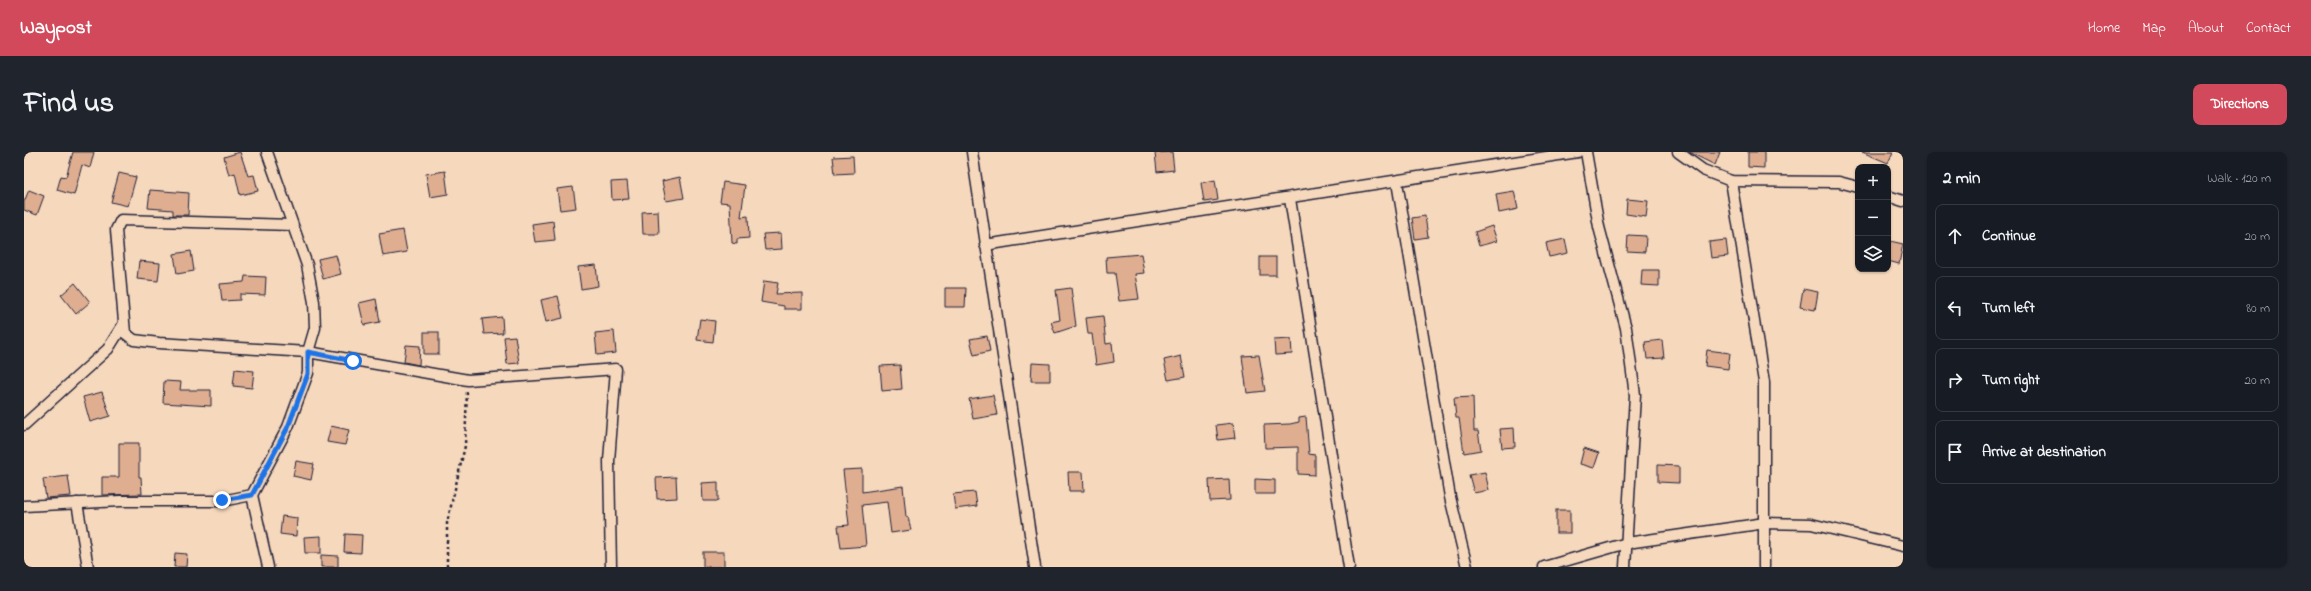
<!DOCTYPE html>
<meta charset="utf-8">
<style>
:root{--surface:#171b24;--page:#20242c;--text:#f1f3f6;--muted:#9ea1a6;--line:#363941;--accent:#d1495b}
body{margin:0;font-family:"Indie Flower",sans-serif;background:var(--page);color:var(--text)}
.controls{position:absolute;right:12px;top:12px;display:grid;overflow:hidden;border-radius:8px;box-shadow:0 1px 3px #0004}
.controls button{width:36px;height:36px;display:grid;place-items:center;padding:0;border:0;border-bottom:1px solid var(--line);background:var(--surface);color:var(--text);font:20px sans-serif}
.stop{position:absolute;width:12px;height:12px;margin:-9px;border:3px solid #1a73e8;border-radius:50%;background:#fff}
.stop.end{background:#1a73e8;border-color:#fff;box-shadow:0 1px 4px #0008}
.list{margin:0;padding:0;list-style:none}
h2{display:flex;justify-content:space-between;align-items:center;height:52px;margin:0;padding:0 16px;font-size:17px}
h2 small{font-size:13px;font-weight:400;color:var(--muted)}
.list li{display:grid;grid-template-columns:26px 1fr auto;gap:12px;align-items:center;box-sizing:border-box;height:64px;margin:0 8px 8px;padding:0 8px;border:1px solid var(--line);border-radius:8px}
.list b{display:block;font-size:15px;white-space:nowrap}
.list em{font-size:13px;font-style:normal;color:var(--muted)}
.icon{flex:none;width:22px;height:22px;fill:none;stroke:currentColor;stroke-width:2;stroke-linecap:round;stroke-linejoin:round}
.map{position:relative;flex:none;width:1879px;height:415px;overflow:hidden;border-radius:8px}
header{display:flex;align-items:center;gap:24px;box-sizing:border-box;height:56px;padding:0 20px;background:var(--accent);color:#fff}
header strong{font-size:19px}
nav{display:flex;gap:22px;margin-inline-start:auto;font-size:14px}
.intro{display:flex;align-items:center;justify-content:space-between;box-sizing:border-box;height:96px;padding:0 24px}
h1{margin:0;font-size:28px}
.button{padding:10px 18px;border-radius:8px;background:var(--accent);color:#fff;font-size:14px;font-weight:700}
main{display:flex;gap:24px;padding:0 24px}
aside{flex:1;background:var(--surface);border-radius:8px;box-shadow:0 1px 3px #0004}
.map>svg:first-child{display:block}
</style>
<header>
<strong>Waypost</strong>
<nav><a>Home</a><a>Map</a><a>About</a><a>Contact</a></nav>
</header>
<div class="intro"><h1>Find us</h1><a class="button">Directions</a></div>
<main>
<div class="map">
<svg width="1879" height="415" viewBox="0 0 1879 415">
<rect width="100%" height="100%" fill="#f6d8bc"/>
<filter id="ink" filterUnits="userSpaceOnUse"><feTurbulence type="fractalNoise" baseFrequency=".025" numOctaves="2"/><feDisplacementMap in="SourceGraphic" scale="8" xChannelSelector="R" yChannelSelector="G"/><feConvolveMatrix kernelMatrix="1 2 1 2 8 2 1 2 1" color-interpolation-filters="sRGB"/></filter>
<g filter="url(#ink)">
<g fill="#dfae91" stroke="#22223b">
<polygon points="49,0 70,0 66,16 58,13 50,43 33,38 37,24 42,25"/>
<polygon points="216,0 224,24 230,23 234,39 216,43 211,21 205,23 200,5"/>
<polygon points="1148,0 1150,18 1133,20 1131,1"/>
<polygon points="1665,0 1696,0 1691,13"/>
<polygon points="1724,0 1740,0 1740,16 1724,15"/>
<polygon points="1838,0 1869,0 1864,11"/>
<polygon points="829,4 830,21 811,22 809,5"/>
<polygon points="421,19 424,42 406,45 402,22"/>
<polygon points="95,21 112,25 104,54 87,50"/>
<polygon points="656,25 660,46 642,49 638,29"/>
<polygon points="1191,28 1194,48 1180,50 1177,31"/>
<polygon points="603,29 605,47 588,48 587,30"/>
<polygon points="699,30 721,33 717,65 724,64 725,86 713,87 713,92 708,91 706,51 696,50"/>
<polygon points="549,35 552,56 536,58 533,37"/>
<polygon points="5,38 20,44 13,63 0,58 0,50"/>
<polygon points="126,38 165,41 164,63 149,63 149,58 124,56"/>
<polygon points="1490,39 1494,57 1475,61 1472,42"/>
<polygon points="1603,47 1624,49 1622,65 1602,62"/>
<polygon points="634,59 635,82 619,82 618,60"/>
<polygon points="1401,64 1404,85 1391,87 1388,66"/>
<polygon points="529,69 531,88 511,90 508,72"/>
<polygon points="1468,74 1473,89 1455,94 1451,80"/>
<polygon points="379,78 383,100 359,104 355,82"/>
<polygon points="757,81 758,97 741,98 739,82"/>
<polygon points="1604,83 1622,84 1621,100 1603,99"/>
<polygon points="1541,87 1544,101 1525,105 1522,91"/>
<polygon points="1702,88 1704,104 1687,106 1685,90"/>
<polygon points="1866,89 1879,92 1875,112 1864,109"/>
<polygon points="167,99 170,119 153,122 150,102"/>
<polygon points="1117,102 1120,121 1111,122 1115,147 1095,149 1091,121 1083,121 1082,105"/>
<polygon points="312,103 317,122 299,127 294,107"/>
<rect x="1236" y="105" width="16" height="18"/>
<polygon points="115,109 136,111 134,129 113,127"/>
<polygon points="572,113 574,134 557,137 554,115"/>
<polygon points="1618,118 1635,118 1635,134 1617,133"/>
<polygon points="221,124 242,125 241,143 216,142 216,148 198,149 196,132 220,130"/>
<polygon points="740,129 754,131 752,142 778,141 778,157 760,157 760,154 737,150"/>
<polygon points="51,131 66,150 52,162 37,143"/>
<polygon points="921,136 942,136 941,155 921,155"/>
<polygon points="1047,136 1052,174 1031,181 1027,170 1036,168 1032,138"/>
<polygon points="1779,137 1794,140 1791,158 1776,155"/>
<polygon points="534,144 539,166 522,170 517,148"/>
<polygon points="352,147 356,170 340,173 335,151"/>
<polygon points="1079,164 1082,192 1088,191 1090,210 1072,213 1068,182 1064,182 1062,166"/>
<polygon points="478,165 479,181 460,182 458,167"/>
<polygon points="676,167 691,169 689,190 673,188"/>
<polygon points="590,179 592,201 573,203 571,181"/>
<rect x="400" y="180" width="15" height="22"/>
<polygon points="491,184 495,211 483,212 480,185"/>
<polygon points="963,184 966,199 950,203 946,187"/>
<polygon points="1267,187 1268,202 1251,203 1250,188"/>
<polygon points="1638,188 1640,206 1623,207 1621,190"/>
<polygon points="382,193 396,194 395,213 380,210"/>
<polygon points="1683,198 1706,201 1704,217 1681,214"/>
<polygon points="1235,203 1241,239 1223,241 1218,204"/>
<polygon points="1157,204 1161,225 1144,228 1140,208"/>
<polygon points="1008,211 1026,212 1026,229 1007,229"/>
<polygon points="876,213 878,237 858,239 856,214"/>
<polygon points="211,217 230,219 228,236 209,234"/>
<polygon points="140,229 157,230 156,238 187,238 187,254 139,251"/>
<polygon points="78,240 86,264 66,270 59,245"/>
<polygon points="969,243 973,263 949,267 945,247"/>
<polygon points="1449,245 1450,279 1454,279 1457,298 1440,301 1435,266 1432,266 1430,246"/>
<polygon points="1282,265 1285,302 1291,303 1291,323 1274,322 1274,295 1241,296 1240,273 1266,272 1275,270 1275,266"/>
<polygon points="1209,271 1211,286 1194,288 1192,273"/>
<polygon points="307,274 325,278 321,293 303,290"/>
<polygon points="1490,276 1491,295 1478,296 1476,277"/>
<polygon points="95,291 115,291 115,325 117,325 118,342 78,343 78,325 95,325"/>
<polygon points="1560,296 1575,301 1570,316 1556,312"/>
<polygon points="272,309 290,312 287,328 269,324"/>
<polygon points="1634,313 1655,314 1655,331 1634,330"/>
<polygon points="838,317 838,340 879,334 882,365 884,365 887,378 867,381 863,350 838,353 842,394 817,396 814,374 825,373 819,318"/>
<polygon points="1044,320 1059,320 1060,339 1045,339"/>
<polygon points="1461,320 1465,338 1450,341 1445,323"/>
<polygon points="44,324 47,344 22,346 19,327"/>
<polygon points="652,325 653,346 633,347 632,326"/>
<polygon points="1205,327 1206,348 1186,349 1185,328"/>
<polygon points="1231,327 1251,328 1251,342 1231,342"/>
<polygon points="694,330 694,349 679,349 678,331"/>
<polygon points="951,340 953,354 931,357 929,342"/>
<rect x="1532" y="358" width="14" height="23"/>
<polygon points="258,364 273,366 272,384 256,382"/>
<polygon points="321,382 338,383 337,401 320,400"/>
<polygon points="297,384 297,401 281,401 280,385"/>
<rect x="679" y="400" width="21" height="15"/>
<polygon points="151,401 163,402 162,415 150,415"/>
<polygon points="297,403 314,404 314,415 297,415"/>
</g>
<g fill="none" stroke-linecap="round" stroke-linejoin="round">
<defs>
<g id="street">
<polyline points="948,0 1011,415"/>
<polyline points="1562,0 1575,75 1602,176 1611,243 1601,415"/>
<polyline points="1654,0 1679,18 1707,29 1815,30 1834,35"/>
<polyline points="1707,29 1740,230 1740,415"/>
<polyline points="1373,30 1426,345 1443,415"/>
<polyline points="1864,44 1879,49"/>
<polyline points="1266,47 1325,415"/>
<polyline points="268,73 97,68 92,78 101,181 110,188 135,191 284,200 444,228 592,217 585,309 587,415"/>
<polyline points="961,93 1554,0"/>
<polyline points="0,273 84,197 99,173"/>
<polyline points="228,343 244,415"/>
<polyline points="53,351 64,415"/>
<polyline points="0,354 96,349 198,349 228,343 264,275 284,221 284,200 291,176 290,150 283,113 243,0"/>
<polyline points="1520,415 1603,391 1741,371 1787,372 1879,394"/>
</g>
</defs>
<use href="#street" stroke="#22223b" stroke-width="13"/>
<polyline stroke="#22223b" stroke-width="2.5" stroke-dasharray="3 3" stroke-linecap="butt" points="423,415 423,371 441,294 443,239"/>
<use href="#street" stroke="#f6d8bc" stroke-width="10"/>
</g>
</g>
<g fill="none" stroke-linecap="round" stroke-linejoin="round" filter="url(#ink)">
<polyline stroke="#1a73e8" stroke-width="5" points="198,348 228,343 264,275 284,222 284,200 329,209"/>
</g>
</svg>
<div class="controls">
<button>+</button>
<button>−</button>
<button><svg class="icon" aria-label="layers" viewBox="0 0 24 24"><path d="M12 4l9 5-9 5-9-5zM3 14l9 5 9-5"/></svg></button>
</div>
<div class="stop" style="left:329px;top:209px"></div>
<div class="stop end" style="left:198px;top:348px"></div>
</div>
<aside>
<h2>2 min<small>Walk · 120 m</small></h2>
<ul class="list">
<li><svg class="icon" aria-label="ahead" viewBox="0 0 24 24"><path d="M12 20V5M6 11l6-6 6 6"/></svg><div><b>Continue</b></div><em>20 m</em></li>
<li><svg class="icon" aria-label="left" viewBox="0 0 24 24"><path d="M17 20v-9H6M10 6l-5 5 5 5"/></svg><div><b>Turn left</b></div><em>80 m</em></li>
<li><svg class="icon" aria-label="right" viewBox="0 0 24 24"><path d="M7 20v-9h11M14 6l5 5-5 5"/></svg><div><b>Turn right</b></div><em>20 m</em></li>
<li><svg class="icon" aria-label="arrive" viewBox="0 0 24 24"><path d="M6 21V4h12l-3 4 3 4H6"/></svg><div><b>Arrive at destination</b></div></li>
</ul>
</aside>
</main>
